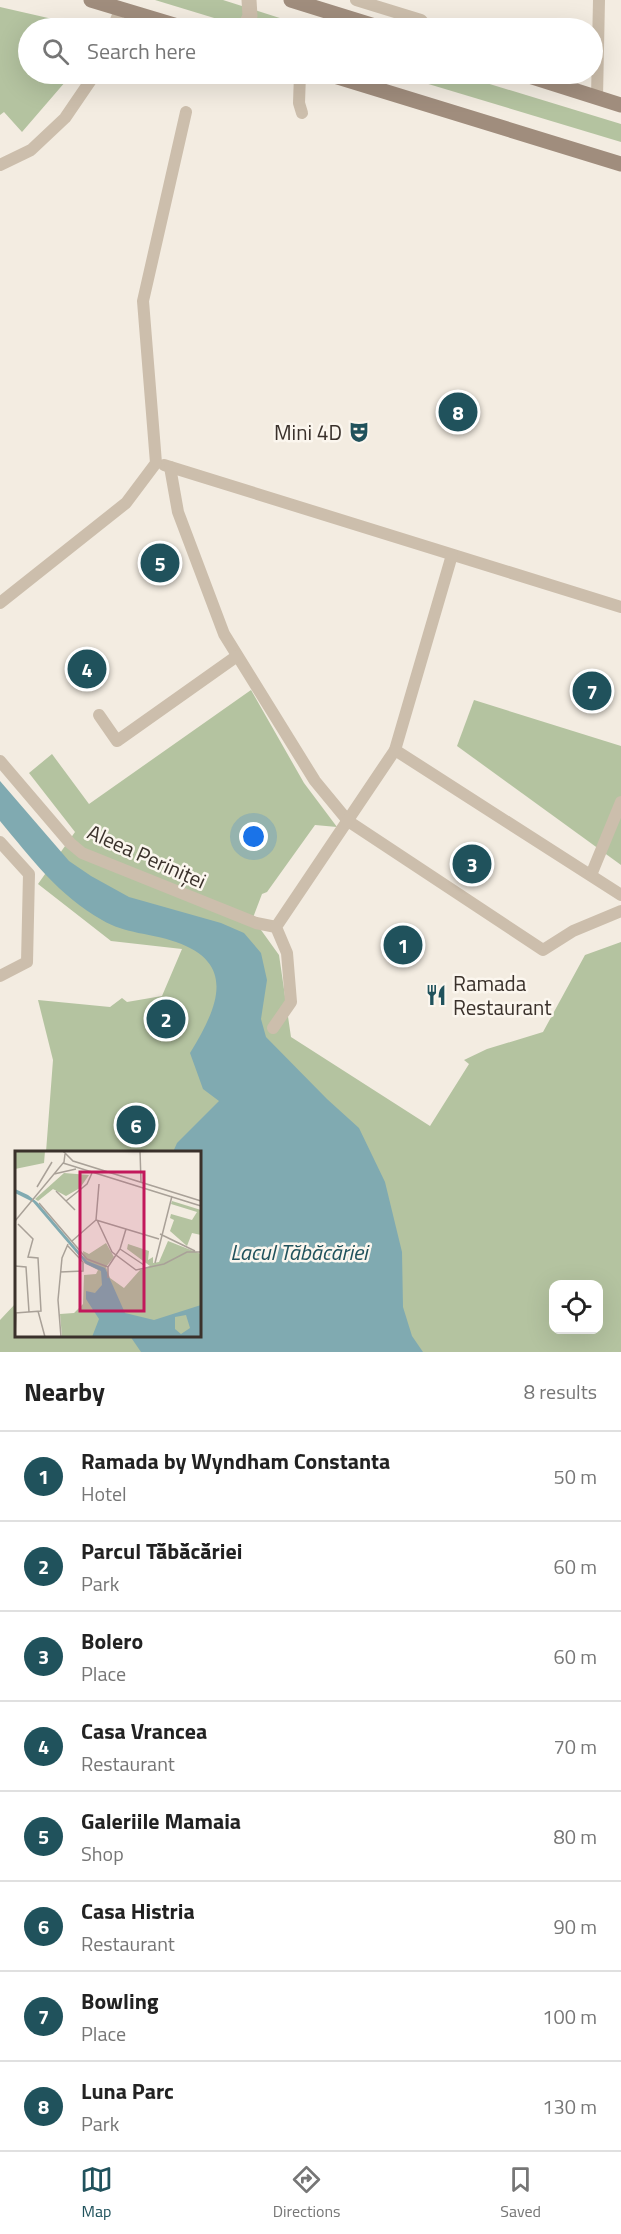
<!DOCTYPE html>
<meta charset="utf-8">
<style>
:root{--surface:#fff;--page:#f6f6f6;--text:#222;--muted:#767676;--line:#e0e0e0;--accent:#20525c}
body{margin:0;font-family:"Titillium Web",sans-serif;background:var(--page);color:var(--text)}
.controls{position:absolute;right:18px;bottom:18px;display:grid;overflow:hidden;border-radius:12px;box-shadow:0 6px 24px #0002}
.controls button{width:54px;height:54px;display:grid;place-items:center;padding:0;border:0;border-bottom:2px solid var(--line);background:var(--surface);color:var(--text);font:30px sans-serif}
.you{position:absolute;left:254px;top:837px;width:21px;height:21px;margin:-15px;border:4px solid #fff;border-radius:50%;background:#1a73e8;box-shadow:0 0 0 9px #1a73e833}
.badge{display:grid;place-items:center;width:39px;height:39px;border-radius:50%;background:var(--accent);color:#fff;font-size:20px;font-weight:700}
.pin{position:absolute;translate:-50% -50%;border:3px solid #fff;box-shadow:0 2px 6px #0006}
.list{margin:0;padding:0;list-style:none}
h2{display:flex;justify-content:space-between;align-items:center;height:78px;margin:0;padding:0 24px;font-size:26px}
h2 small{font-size:20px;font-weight:400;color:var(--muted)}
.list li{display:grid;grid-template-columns:39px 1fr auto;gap:18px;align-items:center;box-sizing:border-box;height:90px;padding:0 24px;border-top:2px solid var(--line)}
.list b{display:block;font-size:22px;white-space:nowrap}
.list p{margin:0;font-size:20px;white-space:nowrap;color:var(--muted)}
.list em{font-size:20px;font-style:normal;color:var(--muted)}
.icon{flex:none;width:33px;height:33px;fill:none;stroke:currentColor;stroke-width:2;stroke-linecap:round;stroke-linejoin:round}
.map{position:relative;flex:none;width:621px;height:1352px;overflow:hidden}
.search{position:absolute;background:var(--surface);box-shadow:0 6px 24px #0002;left:18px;right:18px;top:18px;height:66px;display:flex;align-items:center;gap:15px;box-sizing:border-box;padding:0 21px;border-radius:33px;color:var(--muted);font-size:22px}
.sheet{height:798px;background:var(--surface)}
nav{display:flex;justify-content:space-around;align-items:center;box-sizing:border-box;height:84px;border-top:2px solid var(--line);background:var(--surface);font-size:16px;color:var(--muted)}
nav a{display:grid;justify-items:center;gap:3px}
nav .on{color:var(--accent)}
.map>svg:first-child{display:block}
</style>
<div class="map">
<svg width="621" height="1352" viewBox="0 0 621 1352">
<rect width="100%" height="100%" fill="#f3ece1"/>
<g fill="#b4c3a0" fill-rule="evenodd">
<polygon points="155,0 223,0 311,28 247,28"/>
<polygon points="0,7 92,28 28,28 28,74 72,74 22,132 4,112 0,115"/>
<polygon points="395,74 457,74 621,124 621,142"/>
<path d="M251,690L304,783L337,827L315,825L267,892L262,894L251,923L261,930L279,955L291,1037L430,1126L469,1064L464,1060L487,1049L543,1032L585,955L621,942V1352H0V1320L16,1303V1336H200V1152H46L53,1060L38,1000L110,1007L122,998L127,1002L162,996L182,949L111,941L38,884L75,832L29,773L52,754L89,804ZM554,1284H598V1330H554Z"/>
<polygon points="474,700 621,746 621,865 457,746"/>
</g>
<path fill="#80aab1" d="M0,781L69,861L91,876L129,897L221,923L244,933L261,953L267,980L261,1019L266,1037L327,1099L359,1128L385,1182L402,1252L403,1307L412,1336L423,1352H141L130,1336H200V1152H173L177,1143L219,1101L203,1089L190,1053C215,1012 240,964 176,942C151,933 125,934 102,920C59,896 31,858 0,821Z"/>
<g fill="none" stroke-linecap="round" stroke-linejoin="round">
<g stroke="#ccbeac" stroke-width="12">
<polyline points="356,0 421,20 428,28"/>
<polyline points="113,28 120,10"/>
<polyline points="300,74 299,103 302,113"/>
<polyline points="597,97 599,0"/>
<polyline points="0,165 31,150 65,118 95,74"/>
<polyline points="164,465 621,607"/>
<polyline points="170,467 178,512 224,634 315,781 348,821 543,950 573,931 621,911"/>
<polyline points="0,603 126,503 156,463 143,301 186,112"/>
<polyline points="99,715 117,741 237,656"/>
<polyline points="395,750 621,895"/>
<polyline points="0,761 70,843 82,853 256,923 276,927"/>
<polyline points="0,842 29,874 27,962 0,976"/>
<polyline points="591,875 621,802"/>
<polyline points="273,1028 291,1002 287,953 276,927 395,750 452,555"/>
</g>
<polyline stroke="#ccbeac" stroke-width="15" points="244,28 250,16 249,0"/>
<g stroke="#a08d7d" stroke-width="15">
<polyline points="91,0 184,28"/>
<polyline points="291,0 381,28"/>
<polyline points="328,74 621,164"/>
<polyline points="523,74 621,105"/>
</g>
</g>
<defs>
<symbol id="theatre-bare" viewBox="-9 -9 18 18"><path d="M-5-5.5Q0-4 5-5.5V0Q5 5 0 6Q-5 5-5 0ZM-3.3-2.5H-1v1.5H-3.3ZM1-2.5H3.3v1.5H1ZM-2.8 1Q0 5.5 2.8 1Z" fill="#20525c" stroke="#fbf6ee" stroke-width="2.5" paint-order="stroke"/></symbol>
<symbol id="restaurant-bare" viewBox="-9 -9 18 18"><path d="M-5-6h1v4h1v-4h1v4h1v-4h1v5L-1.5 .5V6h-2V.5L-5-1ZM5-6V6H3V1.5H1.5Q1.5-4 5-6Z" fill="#20525c" stroke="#fbf6ee" stroke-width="2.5" paint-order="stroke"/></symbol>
</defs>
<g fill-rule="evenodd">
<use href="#theatre-bare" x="344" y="417" width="30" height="30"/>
<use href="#restaurant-bare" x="421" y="980" width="30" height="30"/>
</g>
<g text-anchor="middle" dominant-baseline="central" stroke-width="5" stroke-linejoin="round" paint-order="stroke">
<g font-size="21" fill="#3a312b" stroke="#fbf6ee" text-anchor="end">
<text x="342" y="432">Mini 4D</text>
<text x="453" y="983" text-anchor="start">Ramada<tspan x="453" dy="24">Restaurant</tspan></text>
</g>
<g font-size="21" fill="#3a312b" stroke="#fbf6ee">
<text transform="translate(147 856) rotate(24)">Aleea Periniței</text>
</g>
<g font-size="22" font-style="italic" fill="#20525c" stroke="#fbf6ee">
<text x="299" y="1252">Lacul Tăbăcăriei</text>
</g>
</g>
<g transform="translate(15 1151)">
<rect width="186" height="186" fill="#f3ece1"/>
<path d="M0,0H30L29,12L0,18ZM49,22L74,24L65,37L51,45L38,38L23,50L20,48ZM157,50L186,59V84L177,82L172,95L155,80L159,69L155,67L156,63L177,69L182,61L156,53ZM153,90L186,103V186H47L45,163L59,162L68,153L69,124L81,123L83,119L69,112L68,100L74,103L91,92L99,106L91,116L95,127L109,137L125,119L135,115L112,98L113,93L134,100L133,109L138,106V112L144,111Z" fill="#b4c3a0"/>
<path d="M0,38L13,44L22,51L72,110L90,117L110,162L139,169L186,154V186H77L84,168L71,148V140L80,142L87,134L86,120L71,113L18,51L0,42ZM171,164L175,177L166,183L160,178V166Z" fill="#80aab1" fill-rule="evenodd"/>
<path fill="none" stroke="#a9a198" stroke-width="1.5" d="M48,0L58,10L186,50M125,0L126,31M48,12L186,55M39,23L61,18M22,36L37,11M41,40L60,59M51,50L72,33L77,22M24,52L72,108L93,116M81,69L144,88M82,69L97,101L121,119L149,113L172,101H186M0,70L49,11L50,3M145,83L180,100M57,90L81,69L84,33M105,98L129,114M140,112L157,45M0,115L11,116L14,161M45,121L68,120V111L52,94M93,127V116L105,98L111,78M23,160L30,186M0,162L26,160L23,107L13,106L18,88L3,73M0,184L1,162M46,186L43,149L47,107L53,93"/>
<path fill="#c2185b" fill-opacity="0.15" stroke="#c2185b" stroke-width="3" d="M65,21H129V160H65Z"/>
<rect width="186" height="186" fill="none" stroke="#3a312b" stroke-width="3"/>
</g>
</svg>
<div class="controls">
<button><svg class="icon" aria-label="locate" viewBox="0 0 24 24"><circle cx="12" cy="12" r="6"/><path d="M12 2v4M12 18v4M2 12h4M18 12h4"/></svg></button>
</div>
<div class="you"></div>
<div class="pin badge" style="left:403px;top:945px">1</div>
<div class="pin badge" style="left:166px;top:1019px">2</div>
<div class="pin badge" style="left:472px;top:864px">3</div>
<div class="pin badge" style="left:87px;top:669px">4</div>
<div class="pin badge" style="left:160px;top:563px">5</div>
<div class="pin badge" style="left:136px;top:1125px">6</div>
<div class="pin badge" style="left:592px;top:691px">7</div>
<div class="pin badge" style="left:458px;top:412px">8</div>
<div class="search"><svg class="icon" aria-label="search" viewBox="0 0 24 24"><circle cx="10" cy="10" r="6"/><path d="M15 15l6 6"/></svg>Search here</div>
</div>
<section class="sheet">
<h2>Nearby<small>8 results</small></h2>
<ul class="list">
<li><span class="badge">1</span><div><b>Ramada by Wyndham Constanta</b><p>Hotel</p></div><em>50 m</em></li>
<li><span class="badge">2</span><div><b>Parcul Tăbăcăriei</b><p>Park</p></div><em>60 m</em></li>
<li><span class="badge">3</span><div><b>Bolero</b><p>Place</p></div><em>60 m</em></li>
<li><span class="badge">4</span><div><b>Casa Vrancea</b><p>Restaurant</p></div><em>70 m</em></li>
<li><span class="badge">5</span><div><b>Galeriile Mamaia</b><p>Shop</p></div><em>80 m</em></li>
<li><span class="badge">6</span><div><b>Casa Histria</b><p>Restaurant</p></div><em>90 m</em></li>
<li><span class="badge">7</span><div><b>Bowling</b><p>Place</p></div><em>100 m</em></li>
<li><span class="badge">8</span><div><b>Luna Parc</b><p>Park</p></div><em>130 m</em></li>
</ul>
</section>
<nav>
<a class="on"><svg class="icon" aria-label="map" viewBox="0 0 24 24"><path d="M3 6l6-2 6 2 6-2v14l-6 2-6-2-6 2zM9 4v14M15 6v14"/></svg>Map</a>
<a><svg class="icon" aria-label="directions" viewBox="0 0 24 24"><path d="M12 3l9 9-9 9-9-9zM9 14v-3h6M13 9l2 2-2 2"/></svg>Directions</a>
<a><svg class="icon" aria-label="saved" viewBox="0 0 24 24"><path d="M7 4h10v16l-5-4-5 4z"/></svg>Saved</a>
</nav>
